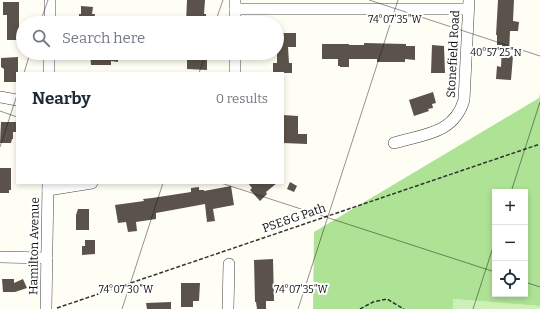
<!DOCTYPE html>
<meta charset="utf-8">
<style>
:root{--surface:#fff;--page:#f6f6f7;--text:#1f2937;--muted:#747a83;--line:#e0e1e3}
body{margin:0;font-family:Bitter,serif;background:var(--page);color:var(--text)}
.controls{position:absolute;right:12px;bottom:12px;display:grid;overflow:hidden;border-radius:0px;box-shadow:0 2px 6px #0003}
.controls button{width:36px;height:36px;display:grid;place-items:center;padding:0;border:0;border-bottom:1px solid var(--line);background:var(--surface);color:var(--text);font:20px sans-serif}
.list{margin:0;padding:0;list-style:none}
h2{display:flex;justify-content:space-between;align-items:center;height:52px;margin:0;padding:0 16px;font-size:17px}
h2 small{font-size:13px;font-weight:400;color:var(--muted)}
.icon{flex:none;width:22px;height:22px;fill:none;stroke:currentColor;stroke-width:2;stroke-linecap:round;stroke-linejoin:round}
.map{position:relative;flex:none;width:540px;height:309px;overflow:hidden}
.search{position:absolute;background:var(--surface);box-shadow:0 2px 6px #0003;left:16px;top:16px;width:268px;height:44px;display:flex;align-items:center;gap:10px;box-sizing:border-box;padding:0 14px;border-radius:22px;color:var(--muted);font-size:15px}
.panel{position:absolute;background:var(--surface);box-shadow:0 2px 6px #0003;left:16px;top:72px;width:268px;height:112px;border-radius:0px}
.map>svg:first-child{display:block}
</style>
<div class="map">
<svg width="540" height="309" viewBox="0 0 540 309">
<rect width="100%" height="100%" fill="#fffef4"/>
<polygon fill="#cdefb8" points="453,299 540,306 540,309 453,309"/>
<path fill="#aee295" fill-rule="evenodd" d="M540,93V306L453,299V309H313L314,232L539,98ZM495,192H525V294H495Z"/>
<g fill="#5b534b">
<polygon points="187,0 205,0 204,14 206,14 206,23 186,23"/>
<polygon points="498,0 514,0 513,21 519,22 518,31 510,31 509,55 513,56 511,80 496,79 497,66 501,67 502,45 497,45 497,35 496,35"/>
<polygon points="3,2 19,2 19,40 7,40 7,15 3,15"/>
<polygon points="81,6 93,7 92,14 95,14 94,23 79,23 79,14 81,14"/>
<polygon points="277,33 296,33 296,47 288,47 289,63 292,63 292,73 273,73 273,63 277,63"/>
<polygon points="364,43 406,44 406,46 415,46 415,60 405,59 405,62 377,62 377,59 349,59 349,67 340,67 340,66 338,66 338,59 322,59 322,44 349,44 349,45 364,45"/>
<polygon points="432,45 444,46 445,73 431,73"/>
<polygon points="90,53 118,53 118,62 111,61 111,65 91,65"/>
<polygon points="187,53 206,53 206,56 207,56 207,70 187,69"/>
<polygon points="18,57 18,73 16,82 4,82 4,69 1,67 1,58"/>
<polygon points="433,92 436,103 432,104 433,108 428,109 429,111 414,116 409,100"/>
<polygon points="283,115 298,116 298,134 307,134 307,144 283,143"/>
<polygon points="1,122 17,122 17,132 13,132 13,139 12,139 11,143 0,143"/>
<polygon points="0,168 11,168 11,190 9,190 9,193 0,193"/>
<polygon points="290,182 297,186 294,192 287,189"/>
<polygon points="248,183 277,183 266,192 267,194 260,201 250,190 252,188"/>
<polygon points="231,186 234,205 213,209 215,221 207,222 205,204 156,213 156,219 136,222 137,231 128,232 126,222 118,223 115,205 144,201 143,199 152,198 191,192 191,188 199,187 199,190 204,190 204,191"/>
<polygon points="78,209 89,209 89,230 76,230 76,215"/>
<polygon points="85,240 95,240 95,254 82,255 82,246 85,246"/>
<polygon points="273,259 274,301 266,301 266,309 257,309 256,302 255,302 254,260"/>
<polygon points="2,279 14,279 14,283 23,279 27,288 15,292 3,292"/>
<polygon points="181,283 200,283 199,301 193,301 193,307 181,307"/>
<polygon points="171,302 171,309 147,309 146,303"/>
</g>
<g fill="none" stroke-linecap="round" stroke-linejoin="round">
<defs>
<g id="street">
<polyline points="235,0 235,23"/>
<polyline points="235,9 468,9"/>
<polyline points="50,23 50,0"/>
<polyline points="49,73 49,53"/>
<polyline points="235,73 235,53"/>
<polyline points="0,97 17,100"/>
<path d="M394,143C424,134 454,134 464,100L469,0"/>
<polyline points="48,190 92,183"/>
<polyline points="0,257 47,258"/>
<polyline points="46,309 48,183"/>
<polyline points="228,309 229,264"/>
</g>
</defs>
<use href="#street" stroke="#444" stroke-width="12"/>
<g stroke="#333" stroke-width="1.5" stroke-dasharray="4 2" stroke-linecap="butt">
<polyline points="57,308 540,144"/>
<polyline points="360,309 373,302 387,299 404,309"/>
</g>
<use href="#street" stroke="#fff" stroke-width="11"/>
</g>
<path fill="none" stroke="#111" stroke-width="1" stroke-opacity="0.45" d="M369,0L540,56M40,23L48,0M215,23L223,0M24,73L30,53M199,73L206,53M0,111L17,117M0,147L17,95M221,183L495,272M511,192L540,102M525,282L540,287M122,309L163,183M298,309L398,0M473,309L495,241"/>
<g text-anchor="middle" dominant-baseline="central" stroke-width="4" stroke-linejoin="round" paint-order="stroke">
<g font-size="12" fill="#111" stroke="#fff">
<text transform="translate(453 54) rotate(-87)">Stonefield Road</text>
<text transform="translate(294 218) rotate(-19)">PSE&amp;G Path</text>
<text transform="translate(34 246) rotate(-89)">Hamilton Avenue</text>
</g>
</g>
<g font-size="10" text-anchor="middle" fill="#111" stroke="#fff" stroke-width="4" stroke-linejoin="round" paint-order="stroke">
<text x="395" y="23">74°07'35"W</text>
<text x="496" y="56">40°57'25"N</text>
<text x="126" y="293">74°07'30"W</text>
<text x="301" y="293">74°07'35"W</text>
</g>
</svg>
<div class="controls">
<button>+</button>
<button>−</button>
<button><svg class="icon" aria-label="locate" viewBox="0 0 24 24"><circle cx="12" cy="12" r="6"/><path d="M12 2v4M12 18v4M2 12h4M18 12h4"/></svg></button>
</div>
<div class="search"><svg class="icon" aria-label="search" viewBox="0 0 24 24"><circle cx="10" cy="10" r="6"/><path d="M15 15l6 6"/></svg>Search here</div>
<section class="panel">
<h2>Nearby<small>0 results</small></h2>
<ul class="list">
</ul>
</section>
</div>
